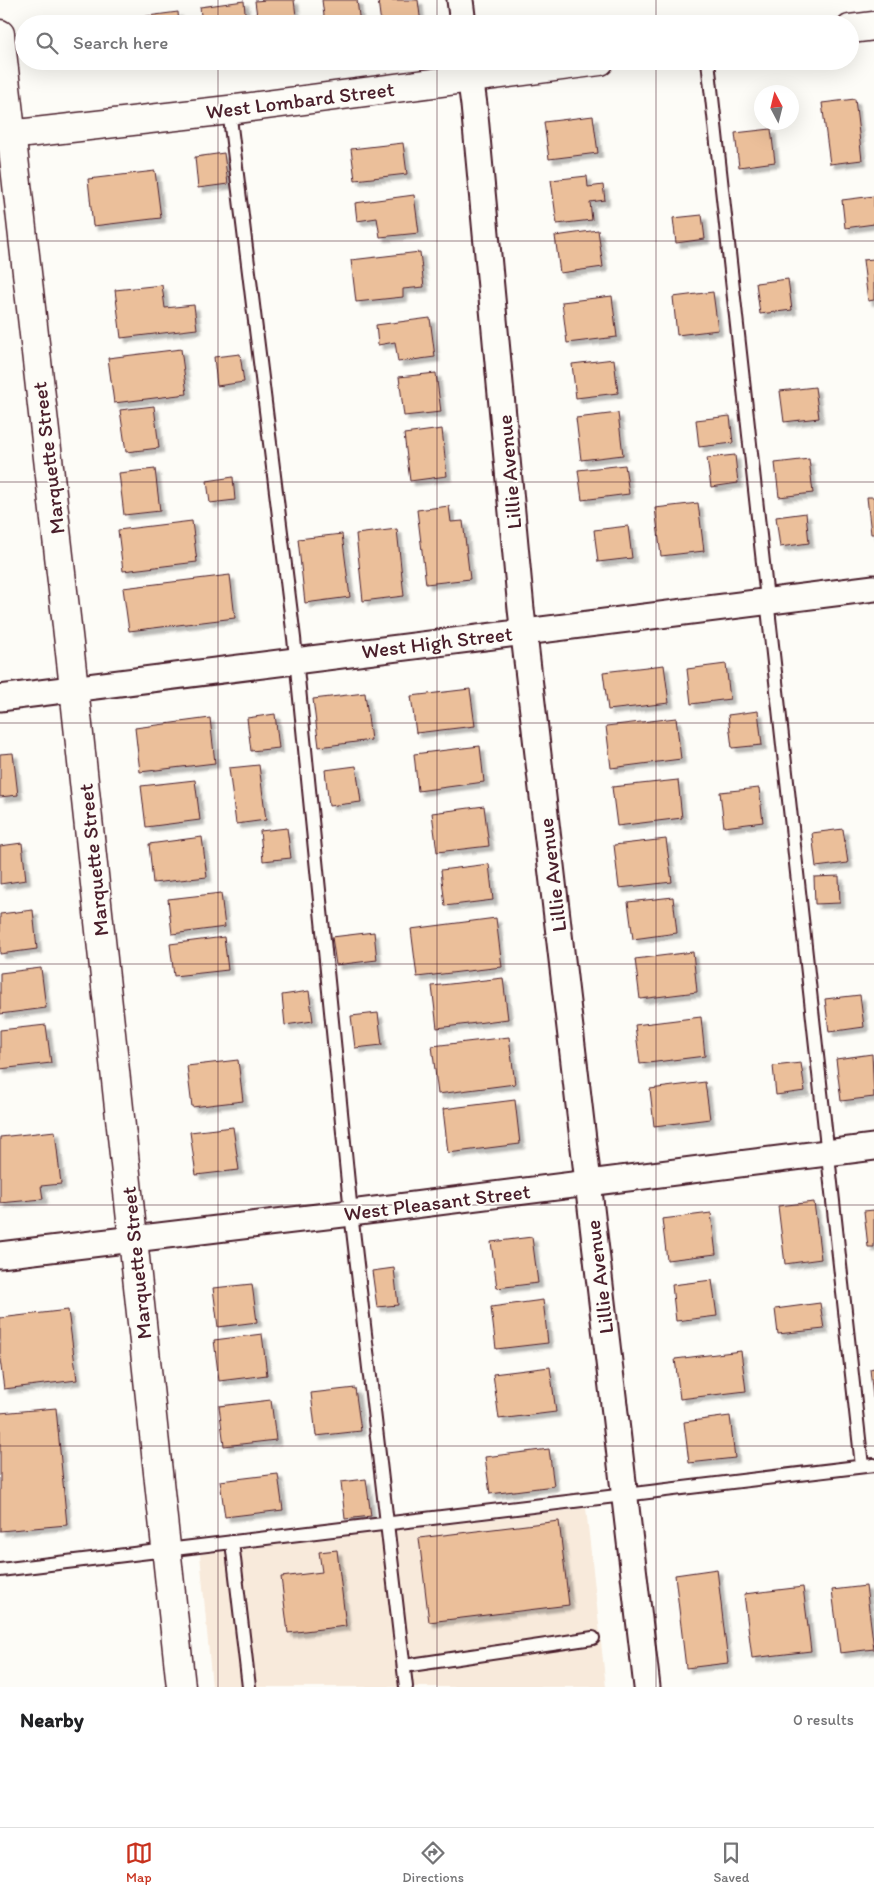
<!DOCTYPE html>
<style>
:root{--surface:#fff;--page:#f6f6f6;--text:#202124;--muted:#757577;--line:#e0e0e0;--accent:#c8321e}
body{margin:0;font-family:Itim,sans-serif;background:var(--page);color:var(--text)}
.compass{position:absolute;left:754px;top:85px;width:45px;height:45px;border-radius:50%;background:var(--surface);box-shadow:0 5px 20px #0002;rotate:353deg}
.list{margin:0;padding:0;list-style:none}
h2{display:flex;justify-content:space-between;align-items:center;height:65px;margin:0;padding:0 20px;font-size:21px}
h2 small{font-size:16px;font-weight:400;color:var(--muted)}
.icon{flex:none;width:28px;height:28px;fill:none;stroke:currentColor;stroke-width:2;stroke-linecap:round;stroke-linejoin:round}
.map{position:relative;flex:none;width:874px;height:1687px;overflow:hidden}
.search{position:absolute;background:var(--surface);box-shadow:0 5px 20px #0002;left:15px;right:15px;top:15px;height:55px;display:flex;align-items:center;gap:12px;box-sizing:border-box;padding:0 18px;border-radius:28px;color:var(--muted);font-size:19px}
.sheet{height:140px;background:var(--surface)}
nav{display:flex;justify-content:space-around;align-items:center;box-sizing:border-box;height:70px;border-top:1px solid var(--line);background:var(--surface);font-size:14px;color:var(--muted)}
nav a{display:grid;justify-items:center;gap:2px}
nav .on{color:var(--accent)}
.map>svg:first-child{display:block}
</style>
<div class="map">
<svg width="874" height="1687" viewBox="0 0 874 1687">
<defs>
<filter id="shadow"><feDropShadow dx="4.5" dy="4.5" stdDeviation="1" flood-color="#0004"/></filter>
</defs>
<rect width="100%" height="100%" fill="#fdfcf7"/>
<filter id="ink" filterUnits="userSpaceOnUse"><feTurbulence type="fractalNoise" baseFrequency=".02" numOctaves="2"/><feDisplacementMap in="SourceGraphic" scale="10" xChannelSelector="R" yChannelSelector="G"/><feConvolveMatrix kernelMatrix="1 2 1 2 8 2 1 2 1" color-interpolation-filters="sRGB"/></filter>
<g filter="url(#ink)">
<polygon fill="#f8eadb" points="586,1508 606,1687 212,1687 200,1554"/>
<g fill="#ebbf9a" stroke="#4a1f2b" filter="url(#shadow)">
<polygon points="266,0 294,0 297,24 258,24 255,1"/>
<polygon points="322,0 357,0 360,24 325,24"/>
<polygon points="378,0 418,0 421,24 381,24"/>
<polygon points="244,1 246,24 202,24 200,7"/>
<polygon points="178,12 179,24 87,24"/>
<polygon points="855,99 862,160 830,164 822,103"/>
<polygon points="593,116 598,153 549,159 544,122"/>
<polygon points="771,129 775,162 739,167 735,133"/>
<polygon points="403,143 407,174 355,180 351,149"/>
<polygon points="224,153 228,184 198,188 195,157"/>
<polygon points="155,171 161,218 93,226 88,179"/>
<polygon points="587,176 588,187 603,185 605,200 590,202 592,220 557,224 551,180"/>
<polygon points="414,195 419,233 380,237 377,218 357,221 355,203"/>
<polygon points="874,196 874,224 845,228 842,200"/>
<polygon points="702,215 705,239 676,243 673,218"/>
<polygon points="598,230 603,267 560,273 555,236"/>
<polygon points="420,252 424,287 403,289 403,297 356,302 351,260"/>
<polygon points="874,259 874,300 868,301 863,260"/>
<polygon points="788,279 792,310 760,314 756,283"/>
<polygon points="162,285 165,308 194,305 197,329 121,338 115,290"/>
<polygon points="713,292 718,330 677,335 673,297"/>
<polygon points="612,296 617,337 567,343 562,302"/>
<polygon points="430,318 435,357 398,362 395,342 378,345 376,325"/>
<polygon points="181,349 187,394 114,403 108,358"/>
<polygon points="240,354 244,382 217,386 214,357"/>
<polygon points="614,359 618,393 576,398 572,364"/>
<polygon points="436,373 441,412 404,416 399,377"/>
<polygon points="815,387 819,418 784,422 780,391"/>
<polygon points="154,406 159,448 126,452 120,410"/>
<polygon points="618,413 623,455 581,460 576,418"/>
<polygon points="730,416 733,443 699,447 696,420"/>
<polygon points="442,429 447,476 410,481 404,434"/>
<polygon points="735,455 738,483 711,487 707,458"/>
<polygon points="809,459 813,493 779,497 775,463"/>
<polygon points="625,465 629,494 582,500 578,470"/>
<polygon points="155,469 160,511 124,515 119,473"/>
<polygon points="233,477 235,500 210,503 207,481"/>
<polygon points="867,497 874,497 874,534 871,534"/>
<polygon points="698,503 704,551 661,556 655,508"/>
<polygon points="449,506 451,522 463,521 470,579 426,584 417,510"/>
<polygon points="806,513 809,543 780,547 776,517"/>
<polygon points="192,521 197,562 123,571 118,530"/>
<polygon points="628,526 632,558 598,562 594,530"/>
<polygon points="397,529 404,596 363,601 356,534"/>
<polygon points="342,534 350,597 305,603 298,539"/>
<polygon points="230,575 235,618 129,631 123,588"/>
<polygon points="726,664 730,699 691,704 687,669"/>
<polygon points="664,665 669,703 608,710 603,672"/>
<polygon points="470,689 475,726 416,733 411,696"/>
<polygon points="365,693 371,740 319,747 313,699"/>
<polygon points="758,711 762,745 732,748 728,715"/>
<polygon points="275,714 279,748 251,751 247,718"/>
<polygon points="210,718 215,763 140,772 135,728"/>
<polygon points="676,718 681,759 611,768 606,726"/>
<polygon points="480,746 484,782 418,791 414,754"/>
<polygon points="13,753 18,795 0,797 0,754"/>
<polygon points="259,765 266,820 236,824 229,768"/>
<polygon points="356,766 361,802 329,806 325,770"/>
<polygon points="195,780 200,820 146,827 141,786"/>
<polygon points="678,780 682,818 617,826 612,787"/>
<polygon points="759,788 763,822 724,827 720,792"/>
<polygon points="484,806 489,846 437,852 432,813"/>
<polygon points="287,828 291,858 263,861 260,831"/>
<polygon points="843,829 848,863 816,867 812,833"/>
<polygon points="202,837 207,877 153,883 149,844"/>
<polygon points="666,839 672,882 619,888 614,845"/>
<polygon points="22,843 26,880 0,884 0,846"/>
<polygon points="489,864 493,900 445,906 441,870"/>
<polygon points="839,876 840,903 815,904 814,877"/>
<polygon points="221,893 225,927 172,934 168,899"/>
<polygon points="673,897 677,933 633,939 628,902"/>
<polygon points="33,910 37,949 0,954 0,914"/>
<polygon points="496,918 502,967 417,977 411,929"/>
<polygon points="374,932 377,960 336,965 332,937"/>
<polygon points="224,937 228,970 174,976 170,944"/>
<polygon points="693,952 697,992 640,999 635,959"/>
<polygon points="41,968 46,1008 0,1014 0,973"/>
<polygon points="503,978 508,1019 437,1028 432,986"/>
<polygon points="309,991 313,1021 285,1025 282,995"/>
<polygon points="860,995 864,1027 829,1032 825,999"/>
<polygon points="378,1013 382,1045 355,1048 351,1016"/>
<polygon points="701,1017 705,1056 640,1064 635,1025"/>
<polygon points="46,1025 51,1063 0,1069 0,1030"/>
<polygon points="509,1037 515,1084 438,1094 432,1046"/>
<polygon points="872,1054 874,1097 841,1101 836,1059"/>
<polygon points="238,1060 243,1101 192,1107 187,1066"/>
<polygon points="801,1063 805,1091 776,1095 773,1066"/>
<polygon points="705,1082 710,1119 654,1126 650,1089"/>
<polygon points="515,1100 520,1144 448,1153 443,1109"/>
<polygon points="233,1127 239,1170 196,1175 190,1132"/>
<polygon points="55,1131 61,1184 41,1186 43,1199 0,1203 0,1137"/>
<polygon points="814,1202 821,1259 785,1264 778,1206"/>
<polygon points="874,1210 874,1247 868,1247 864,1211"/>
<polygon points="711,1213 716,1254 667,1260 662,1219"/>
<polygon points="532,1237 538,1283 497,1288 491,1242"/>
<polygon points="394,1268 398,1305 377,1307 372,1271"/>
<polygon points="712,1280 717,1316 676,1321 672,1285"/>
<polygon points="252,1284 257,1322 218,1327 213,1288"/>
<polygon points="543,1300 548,1343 496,1349 491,1307"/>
<polygon points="820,1303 824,1329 778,1334 775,1309"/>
<polygon points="68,1310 77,1380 4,1389 0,1359 0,1318"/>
<polygon points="262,1334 267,1375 219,1381 214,1340"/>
<polygon points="741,1351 746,1391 680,1399 675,1359"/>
<polygon points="550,1367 556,1412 499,1419 493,1374"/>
<polygon points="874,1368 874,1398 873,1398 870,1369"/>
<polygon points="355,1388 361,1431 316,1436 311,1393"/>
<polygon points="271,1400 276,1440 224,1446 219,1406"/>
<polygon points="56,1408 67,1525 0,1531 0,1413"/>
<polygon points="730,1416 735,1458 689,1463 684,1422"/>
<polygon points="549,1449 554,1486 490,1494 485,1457"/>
<polygon points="278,1474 283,1510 225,1517 220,1481"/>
<polygon points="366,1479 371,1516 345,1519 341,1482"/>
<polygon points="559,1521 569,1605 429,1622 419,1538"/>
<polygon points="337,1550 346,1626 288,1633 281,1577 322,1572 319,1552"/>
<polygon points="717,1569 728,1663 686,1668 675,1575"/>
<polygon points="866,1586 874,1649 840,1653 832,1590"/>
<polygon points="803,1587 811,1651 752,1658 744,1594"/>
</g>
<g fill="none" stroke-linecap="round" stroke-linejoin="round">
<defs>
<g id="service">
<polyline points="708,61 862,1466"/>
<polyline points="229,110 294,638 351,1213 406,1687"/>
<polyline points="232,1542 249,1687"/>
<polyline points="0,1570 874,1465"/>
<polyline points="404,1666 593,1638"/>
</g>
<g id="minor">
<polyline points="460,0 463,24"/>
<polyline points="468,61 474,105 521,609 647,1687"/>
<polyline points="0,698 874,588"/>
<polyline points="0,1255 351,1213 874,1147"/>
</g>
<g id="tertiary">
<polyline points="850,29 874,26"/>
<polyline points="0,34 74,688 181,1687"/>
<polyline points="0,136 229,110 600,61"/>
</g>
</defs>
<use href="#service" stroke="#4a1f2b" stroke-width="16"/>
<use href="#minor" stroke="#4a1f2b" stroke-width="29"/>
<use href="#tertiary" stroke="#4a1f2b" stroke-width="31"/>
<use href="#service" stroke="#fdfcf7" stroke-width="12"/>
<use href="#minor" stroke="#fdfcf7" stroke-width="25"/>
<use href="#tertiary" stroke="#fdfcf7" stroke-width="28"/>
</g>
</g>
<path fill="none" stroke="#4a1f2b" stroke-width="1" stroke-opacity="0.55" d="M218,0V24M437,0V24M656,0V24M218,61V1687M437,61V1687M656,61V1687M0,241H874M0,482H874M0,723H874M0,964H874M0,1205H874M0,1446H874"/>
<g text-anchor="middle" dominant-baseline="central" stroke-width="4" stroke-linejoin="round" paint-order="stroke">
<g font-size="21" fill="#4a1f2b" stroke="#fdfcf7">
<text transform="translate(300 100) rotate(-7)">West Lombard Street</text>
<text transform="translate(48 458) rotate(-97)">Marquette Street</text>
<text transform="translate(509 472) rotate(-95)">Lillie Avenue</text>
<text transform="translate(437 642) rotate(-7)">West High Street</text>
<text transform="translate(93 860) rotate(-96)">Marquette Street</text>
<text transform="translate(552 875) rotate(-97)">Lillie Avenue</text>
<text transform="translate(437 1202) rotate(-7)">West Pleasant Street</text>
<text transform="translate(136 1263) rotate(-96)">Marquette Street</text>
<text transform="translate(599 1277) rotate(-97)">Lillie Avenue</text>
</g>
</g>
</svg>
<svg class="compass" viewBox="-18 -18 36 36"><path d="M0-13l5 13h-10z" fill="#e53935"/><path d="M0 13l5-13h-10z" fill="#757577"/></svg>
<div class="search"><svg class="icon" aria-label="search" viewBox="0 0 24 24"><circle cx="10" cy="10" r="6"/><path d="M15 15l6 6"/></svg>Search here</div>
</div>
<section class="sheet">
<h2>Nearby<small>0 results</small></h2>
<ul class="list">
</ul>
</section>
<nav>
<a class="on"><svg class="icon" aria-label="map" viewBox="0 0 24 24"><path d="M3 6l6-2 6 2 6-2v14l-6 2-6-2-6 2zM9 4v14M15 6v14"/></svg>Map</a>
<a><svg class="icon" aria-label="directions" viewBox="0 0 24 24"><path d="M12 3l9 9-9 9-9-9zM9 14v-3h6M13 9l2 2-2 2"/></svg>Directions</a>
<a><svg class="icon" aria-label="saved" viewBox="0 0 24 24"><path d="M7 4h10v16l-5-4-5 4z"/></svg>Saved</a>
</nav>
